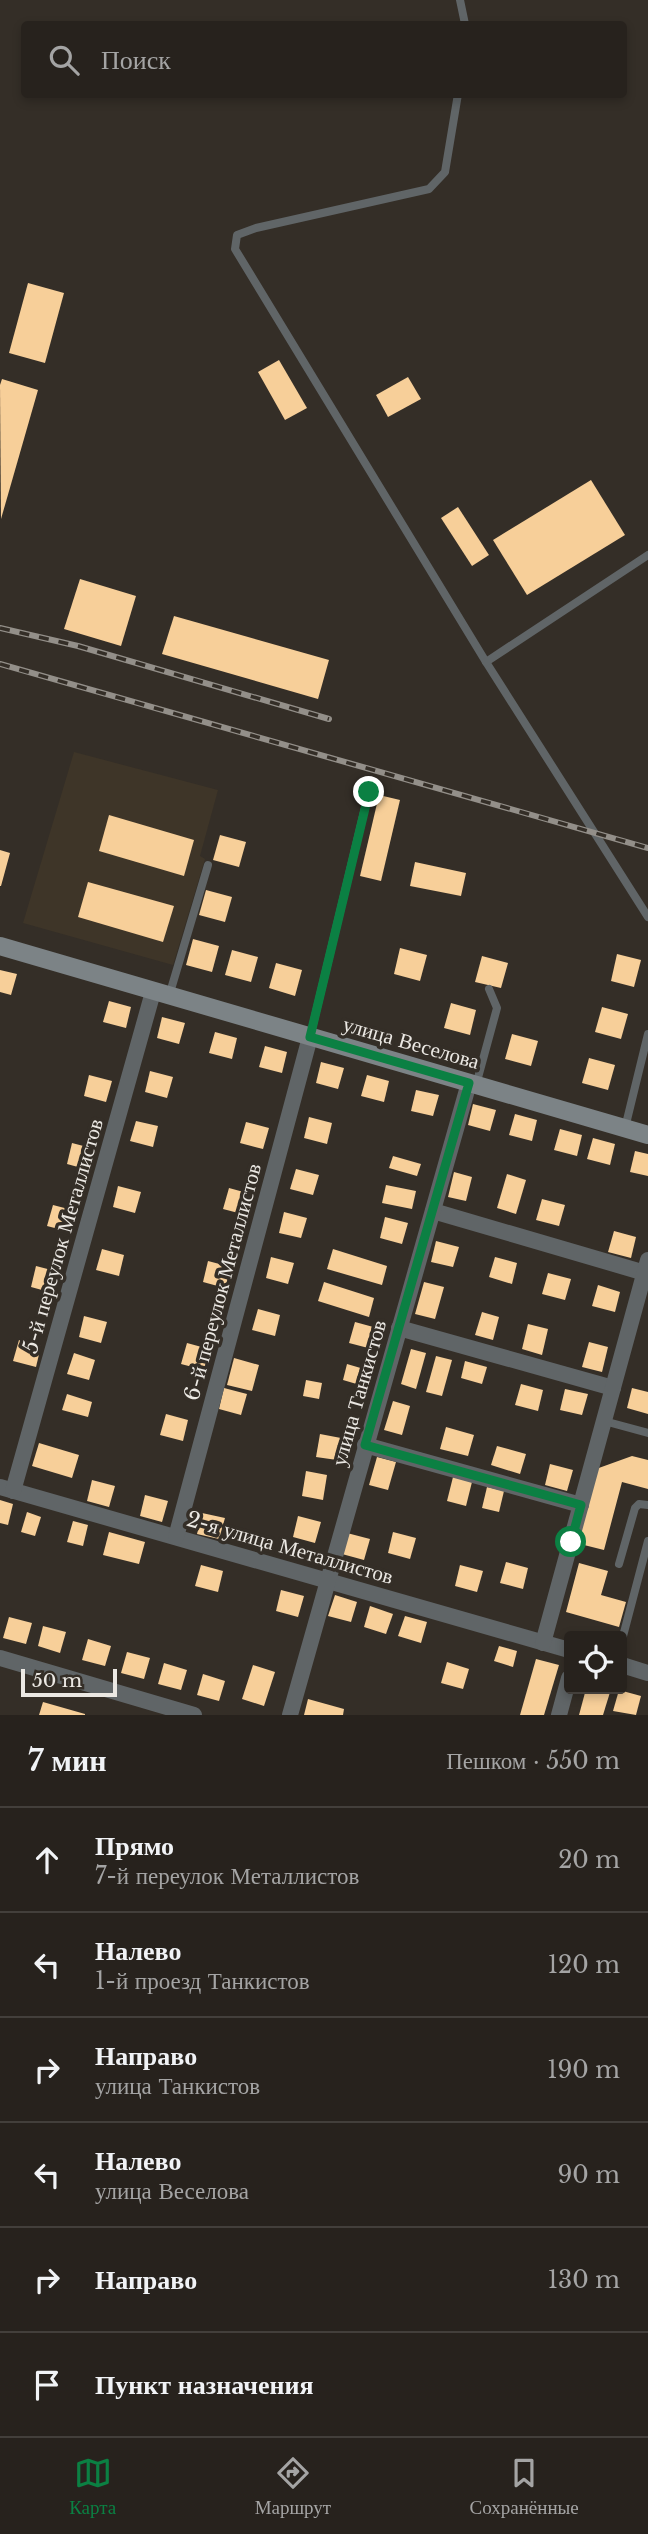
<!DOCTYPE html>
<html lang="ru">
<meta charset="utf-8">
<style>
:root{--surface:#27221d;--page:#2f2a26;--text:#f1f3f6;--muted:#a4a4a4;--line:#433f3b;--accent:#0b8043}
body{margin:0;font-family:"Libre Baskerville",serif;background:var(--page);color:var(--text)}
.controls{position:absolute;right:21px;bottom:21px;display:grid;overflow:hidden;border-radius:7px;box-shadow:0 4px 10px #0003}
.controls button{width:63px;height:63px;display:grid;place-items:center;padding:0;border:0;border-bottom:2px solid var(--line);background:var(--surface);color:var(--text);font:35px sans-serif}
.scale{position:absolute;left:21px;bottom:18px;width:96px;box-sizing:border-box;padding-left:7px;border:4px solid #ebe8e3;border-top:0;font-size:19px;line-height:24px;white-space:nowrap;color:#ebe8e3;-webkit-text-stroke:5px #342e27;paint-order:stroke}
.stop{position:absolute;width:21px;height:21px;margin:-16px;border:5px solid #0b8043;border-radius:50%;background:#fff}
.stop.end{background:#0b8043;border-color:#fff;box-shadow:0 2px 7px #0008}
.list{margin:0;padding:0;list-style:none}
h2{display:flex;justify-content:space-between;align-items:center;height:91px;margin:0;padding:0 28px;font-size:30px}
h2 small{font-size:23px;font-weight:400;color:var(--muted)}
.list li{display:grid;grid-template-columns:46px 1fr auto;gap:21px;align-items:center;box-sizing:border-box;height:105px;padding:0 28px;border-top:2px solid var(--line)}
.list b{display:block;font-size:26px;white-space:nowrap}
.list p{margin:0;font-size:23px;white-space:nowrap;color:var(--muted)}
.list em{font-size:23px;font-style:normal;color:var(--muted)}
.icon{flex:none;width:38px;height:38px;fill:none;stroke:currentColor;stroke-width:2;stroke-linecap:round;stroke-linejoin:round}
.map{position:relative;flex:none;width:648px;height:1715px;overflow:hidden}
.search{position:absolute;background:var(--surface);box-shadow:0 4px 10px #0003;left:21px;right:21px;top:21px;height:77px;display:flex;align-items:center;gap:18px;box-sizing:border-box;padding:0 24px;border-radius:7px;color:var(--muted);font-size:26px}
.sheet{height:721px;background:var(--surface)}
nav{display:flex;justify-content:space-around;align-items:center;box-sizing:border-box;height:98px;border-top:2px solid var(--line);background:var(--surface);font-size:19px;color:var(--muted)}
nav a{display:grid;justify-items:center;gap:4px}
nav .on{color:var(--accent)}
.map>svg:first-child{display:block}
</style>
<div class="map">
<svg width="648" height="1715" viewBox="0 0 648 1715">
<rect width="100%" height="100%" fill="#342e27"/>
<polygon fill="#3e3528" points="74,752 218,790 200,856 205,859 173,965 23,923"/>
<g fill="#f7cf99">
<polygon points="28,283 64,293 45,363 9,353"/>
<polygon points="279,360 307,408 285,420 258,372"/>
<polygon points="408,377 421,399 388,417 376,395"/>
<polygon points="2,379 38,390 1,519 0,385"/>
<polygon points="591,480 625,535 527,595 493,540"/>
<polygon points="458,507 489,555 472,566 441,518"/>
<polygon points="80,579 136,596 121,646 64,629"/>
<polygon points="174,616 329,660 318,699 162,654"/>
<polygon points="379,795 400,800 381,881 360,876"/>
<polygon points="109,815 194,840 184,876 99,851"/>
<polygon points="220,835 246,842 239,867 213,860"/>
<polygon points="0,850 10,853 1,886 0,886"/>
<polygon points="415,862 466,873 461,896 410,886"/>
<polygon points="88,882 174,906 163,942 78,917"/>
<polygon points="206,890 232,897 225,922 199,915"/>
<polygon points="193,939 219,946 212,972 186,965"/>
<polygon points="400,948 427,955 420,981 394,974"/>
<polygon points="232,950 258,957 251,982 225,975"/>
<polygon points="617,954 641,960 634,987 611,981"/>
<polygon points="482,956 508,963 501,988 475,982"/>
<polygon points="276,963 302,970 295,996 269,988"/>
<polygon points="0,970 17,974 11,995 0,992"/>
<polygon points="109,1001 131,1007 126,1028 103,1022"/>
<polygon points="451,1003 476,1010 470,1035 444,1028"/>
<polygon points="602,1007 628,1014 621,1039 595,1032"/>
<polygon points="162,1017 185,1023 179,1044 157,1038"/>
<polygon points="215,1032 237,1038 232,1059 209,1053"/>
<polygon points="512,1034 538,1041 531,1066 505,1059"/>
<polygon points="265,1046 287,1052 282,1073 259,1067"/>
<polygon points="589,1058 615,1065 608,1090 582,1083"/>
<polygon points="321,1062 344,1068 338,1089 316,1083"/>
<polygon points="150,1071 173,1077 167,1098 145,1092"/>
<polygon points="89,1075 112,1081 106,1102 84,1096"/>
<polygon points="367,1075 389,1081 384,1102 361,1096"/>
<polygon points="416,1090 439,1095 433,1116 411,1111"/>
<polygon points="473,1104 496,1110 490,1131 468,1125"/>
<polygon points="515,1114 537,1120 532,1141 509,1135"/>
<polygon points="309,1117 332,1123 327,1144 304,1138"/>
<polygon points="136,1121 158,1126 153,1147 130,1141"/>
<polygon points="246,1122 269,1128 263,1149 240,1143"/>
<polygon points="560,1129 582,1135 577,1156 554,1150"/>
<polygon points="593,1138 615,1144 610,1165 587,1159"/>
<polygon points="72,1143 95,1149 89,1170 67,1164"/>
<polygon points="635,1151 648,1154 648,1176 630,1172"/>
<polygon points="393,1156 421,1164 417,1176 389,1168"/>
<polygon points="296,1169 319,1175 313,1195 290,1189"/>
<polygon points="454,1172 472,1177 466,1201 448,1197"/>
<polygon points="507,1174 526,1180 516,1214 497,1208"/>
<polygon points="386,1185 416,1191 412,1209 382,1203"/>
<polygon points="118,1186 141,1192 135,1213 113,1207"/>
<polygon points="229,1188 251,1194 246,1215 223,1209"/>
<polygon points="542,1199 565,1205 559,1226 536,1220"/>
<polygon points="53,1205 76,1211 70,1232 47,1226"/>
<polygon points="284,1212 307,1218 301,1238 279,1233"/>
<polygon points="385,1217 408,1223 402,1244 380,1238"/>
<polygon points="614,1231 636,1237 631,1258 608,1252"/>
<polygon points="436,1241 459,1247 453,1267 431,1262"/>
<polygon points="102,1249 124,1255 119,1276 96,1270"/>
<polygon points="333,1249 387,1266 382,1285 327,1269"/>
<polygon points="271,1257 294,1263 288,1284 266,1278"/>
<polygon points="495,1257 517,1263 512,1284 489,1277"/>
<polygon points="208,1261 231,1267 225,1288 203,1282"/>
<polygon points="36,1266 59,1272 53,1293 31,1287"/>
<polygon points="548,1273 571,1279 565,1300 542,1294"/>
<polygon points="324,1282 374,1298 369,1317 318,1301"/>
<polygon points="424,1282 444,1287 435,1319 415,1314"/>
<polygon points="598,1285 620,1292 615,1312 592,1306"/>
<polygon points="258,1309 280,1315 275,1336 252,1330"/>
<polygon points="482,1312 499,1317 493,1340 475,1335"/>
<polygon points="84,1316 107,1322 101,1343 79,1337"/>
<polygon points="355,1322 377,1328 372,1349 349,1343"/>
<polygon points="528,1324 548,1329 542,1355 522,1349"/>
<polygon points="19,1340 41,1346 36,1367 13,1361"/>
<polygon points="589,1342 608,1347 602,1372 582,1367"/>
<polygon points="187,1343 209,1349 204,1370 181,1364"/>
<polygon points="411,1349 426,1353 416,1389 401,1384"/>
<polygon points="74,1353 95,1360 89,1380 67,1374"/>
<polygon points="436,1356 452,1360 442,1396 426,1392"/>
<polygon points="234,1358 259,1365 252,1391 227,1385"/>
<polygon points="465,1361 487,1367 482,1384 461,1378"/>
<polygon points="347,1364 364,1369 360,1385 343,1380"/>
<polygon points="306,1380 322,1383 319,1399 303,1396"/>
<polygon points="521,1384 543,1390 538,1411 515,1405"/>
<polygon points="224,1388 247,1394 241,1415 219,1409"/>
<polygon points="632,1388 648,1392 648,1414 627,1408"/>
<polygon points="565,1389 588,1394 582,1415 560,1410"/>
<polygon points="67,1394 92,1402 88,1417 62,1410"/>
<polygon points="393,1401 410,1406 402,1435 384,1430"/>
<polygon points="166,1414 188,1420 183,1441 160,1435"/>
<polygon points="446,1427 474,1435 468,1456 440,1449"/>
<polygon points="320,1434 341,1438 337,1460 316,1457"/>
<polygon points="39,1443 79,1455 72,1478 32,1466"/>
<polygon points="497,1446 526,1454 520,1474 491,1465"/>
<polygon points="632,1456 648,1460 648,1489 622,1482 604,1550 576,1543 596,1469"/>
<polygon points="377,1457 396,1462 388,1490 369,1485"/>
<polygon points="550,1464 573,1470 567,1491 545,1485"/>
<polygon points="306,1471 327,1475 323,1500 302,1496"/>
<polygon points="453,1477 472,1482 466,1506 447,1501"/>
<polygon points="92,1480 115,1486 109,1507 87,1501"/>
<polygon points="487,1487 504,1491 499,1512 482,1508"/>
<polygon points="145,1495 168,1501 162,1522 140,1516"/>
<polygon points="0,1500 13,1504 8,1525 0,1523"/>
<polygon points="27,1512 41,1517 35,1536 21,1532"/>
<polygon points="202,1513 225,1518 219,1539 197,1534"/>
<polygon points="298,1516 321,1522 315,1543 293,1537"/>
<polygon points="73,1521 88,1525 83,1546 67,1542"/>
<polygon points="109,1532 145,1542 139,1564 103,1555"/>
<polygon points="393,1532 416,1538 410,1559 388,1553"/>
<polygon points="347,1533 370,1539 364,1560 342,1554"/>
<polygon points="506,1562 528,1568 523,1589 500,1583"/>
<polygon points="579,1563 608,1571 601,1595 626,1602 619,1627 566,1612"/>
<polygon points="201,1565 223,1571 218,1592 195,1586"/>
<polygon points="460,1565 483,1571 477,1592 455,1586"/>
<polygon points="281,1590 304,1596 298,1617 276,1611"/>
<polygon points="335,1595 357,1602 351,1622 328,1616"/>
<polygon points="370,1606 393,1614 386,1634 364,1627"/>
<polygon points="405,1616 427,1622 421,1643 398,1636"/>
<polygon points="9,1617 32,1623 26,1644 3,1638"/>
<polygon points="43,1626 66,1632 60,1653 38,1646"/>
<polygon points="88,1639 111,1646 105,1666 82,1660"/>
<polygon points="499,1646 517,1651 513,1667 494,1661"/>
<polygon points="127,1652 150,1658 144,1679 121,1673"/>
<polygon points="536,1659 559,1665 544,1715 520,1715"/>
<polygon points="447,1662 469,1669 463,1689 441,1683"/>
<polygon points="164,1663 187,1670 181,1690 158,1684"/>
<polygon points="253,1665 275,1672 264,1706 242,1699"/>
<polygon points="203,1674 225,1681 219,1701 197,1695"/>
<polygon points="586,1689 611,1689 603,1715 579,1715"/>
<polygon points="619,1690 641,1696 636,1715 613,1711"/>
<polygon points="308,1699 344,1709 343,1715 304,1715"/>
<polygon points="43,1702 85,1714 85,1715 39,1715"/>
</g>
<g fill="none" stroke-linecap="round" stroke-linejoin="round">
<g stroke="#606567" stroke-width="8">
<polyline points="460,0 465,24"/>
<polyline points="458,94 445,172 429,189 256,228 237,235 235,249 486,662 648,917"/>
<polyline points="486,662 648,555"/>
<polyline points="169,996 208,865"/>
<polyline points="310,1037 369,791"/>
<polyline points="476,1085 497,1008 489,989"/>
<polyline points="625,1128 648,1034"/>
<polyline points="604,1421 648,1433"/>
<polyline points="619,1564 635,1508 639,1504 648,1505"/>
<polyline points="622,1640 648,1541"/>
</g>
<g stroke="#606567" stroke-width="16">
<polyline points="433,1211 645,1273"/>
<polyline points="399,1328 613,1388"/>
<polyline points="365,1445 581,1505"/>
<polyline points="0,1487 569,1650"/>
<polyline points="13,1491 153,992"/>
<polyline points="176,1537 310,1037"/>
<polyline points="543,1643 648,1260"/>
<polyline points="0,1658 194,1715"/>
<polyline points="622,1665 648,1673"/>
<polyline points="290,1715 469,1083"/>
<polyline points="559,1715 569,1678"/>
</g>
<polyline stroke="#7c8386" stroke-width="18" points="0,946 648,1135"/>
<defs>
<g id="rail">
<polyline points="0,628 78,646 329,719"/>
<polyline points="0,664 648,848"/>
</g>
</defs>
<use href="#rail" stroke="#938f89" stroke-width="6"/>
<use href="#rail" stroke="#342e27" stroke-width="3.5" stroke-dasharray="10" stroke-linecap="butt"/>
</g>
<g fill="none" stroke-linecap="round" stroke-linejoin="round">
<polyline stroke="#0b8043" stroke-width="9" points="369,792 310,1037 469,1083 365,1445 581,1505 571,1542"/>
</g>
<g text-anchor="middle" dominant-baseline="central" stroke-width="7" stroke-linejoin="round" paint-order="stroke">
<g font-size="21" fill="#ebe8e3" stroke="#342e27">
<text transform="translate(411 1043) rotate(16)">улица Веселова</text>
<text transform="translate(63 1236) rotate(-74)">5-й переулок Металлистов</text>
<text transform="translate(223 1282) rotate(-75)">6-й переулок Металлистов</text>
<text transform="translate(359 1393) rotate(-74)">улица Танкистов</text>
<text transform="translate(290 1548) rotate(16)">2-я улица Металлистов</text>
</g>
</g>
</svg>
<div class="controls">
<button><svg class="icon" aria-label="locate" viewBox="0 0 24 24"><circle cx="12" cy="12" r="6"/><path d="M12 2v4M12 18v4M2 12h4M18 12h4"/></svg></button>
</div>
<div class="scale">50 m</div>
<div class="stop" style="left:571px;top:1542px"></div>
<div class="stop end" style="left:369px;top:792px"></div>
<div class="search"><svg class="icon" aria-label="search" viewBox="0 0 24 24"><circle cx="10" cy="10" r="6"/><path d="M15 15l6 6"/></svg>Поиск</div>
</div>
<section class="sheet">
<h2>7 мин<small>Пешком · 550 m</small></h2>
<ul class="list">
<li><svg class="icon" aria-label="ahead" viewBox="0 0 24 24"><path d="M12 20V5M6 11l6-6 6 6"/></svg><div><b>Прямо</b><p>7-й переулок Металлистов</p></div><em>20 m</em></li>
<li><svg class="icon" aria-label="left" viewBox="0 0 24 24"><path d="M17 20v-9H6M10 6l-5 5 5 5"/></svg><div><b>Налево</b><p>1-й проезд Танкистов</p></div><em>120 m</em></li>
<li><svg class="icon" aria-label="right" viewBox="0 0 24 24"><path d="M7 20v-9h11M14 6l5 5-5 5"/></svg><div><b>Направо</b><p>улица Танкистов</p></div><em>190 m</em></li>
<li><svg class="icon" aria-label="left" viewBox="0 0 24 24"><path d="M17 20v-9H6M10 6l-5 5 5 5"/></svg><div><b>Налево</b><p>улица Веселова</p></div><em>90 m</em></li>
<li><svg class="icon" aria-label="right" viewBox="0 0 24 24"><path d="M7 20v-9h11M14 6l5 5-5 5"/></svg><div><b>Направо</b></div><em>130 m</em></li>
<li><svg class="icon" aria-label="arrive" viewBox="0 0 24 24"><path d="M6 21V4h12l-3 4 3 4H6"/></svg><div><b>Пункт назначения</b></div></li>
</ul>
</section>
<nav>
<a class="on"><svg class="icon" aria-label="map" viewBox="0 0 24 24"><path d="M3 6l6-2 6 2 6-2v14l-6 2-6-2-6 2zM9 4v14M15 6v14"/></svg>Карта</a>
<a><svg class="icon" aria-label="directions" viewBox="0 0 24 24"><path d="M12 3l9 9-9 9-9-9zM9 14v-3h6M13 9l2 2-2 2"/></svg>Маршрут</a>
<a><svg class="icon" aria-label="saved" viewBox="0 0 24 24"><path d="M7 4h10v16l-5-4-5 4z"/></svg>Сохранённые</a>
</nav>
